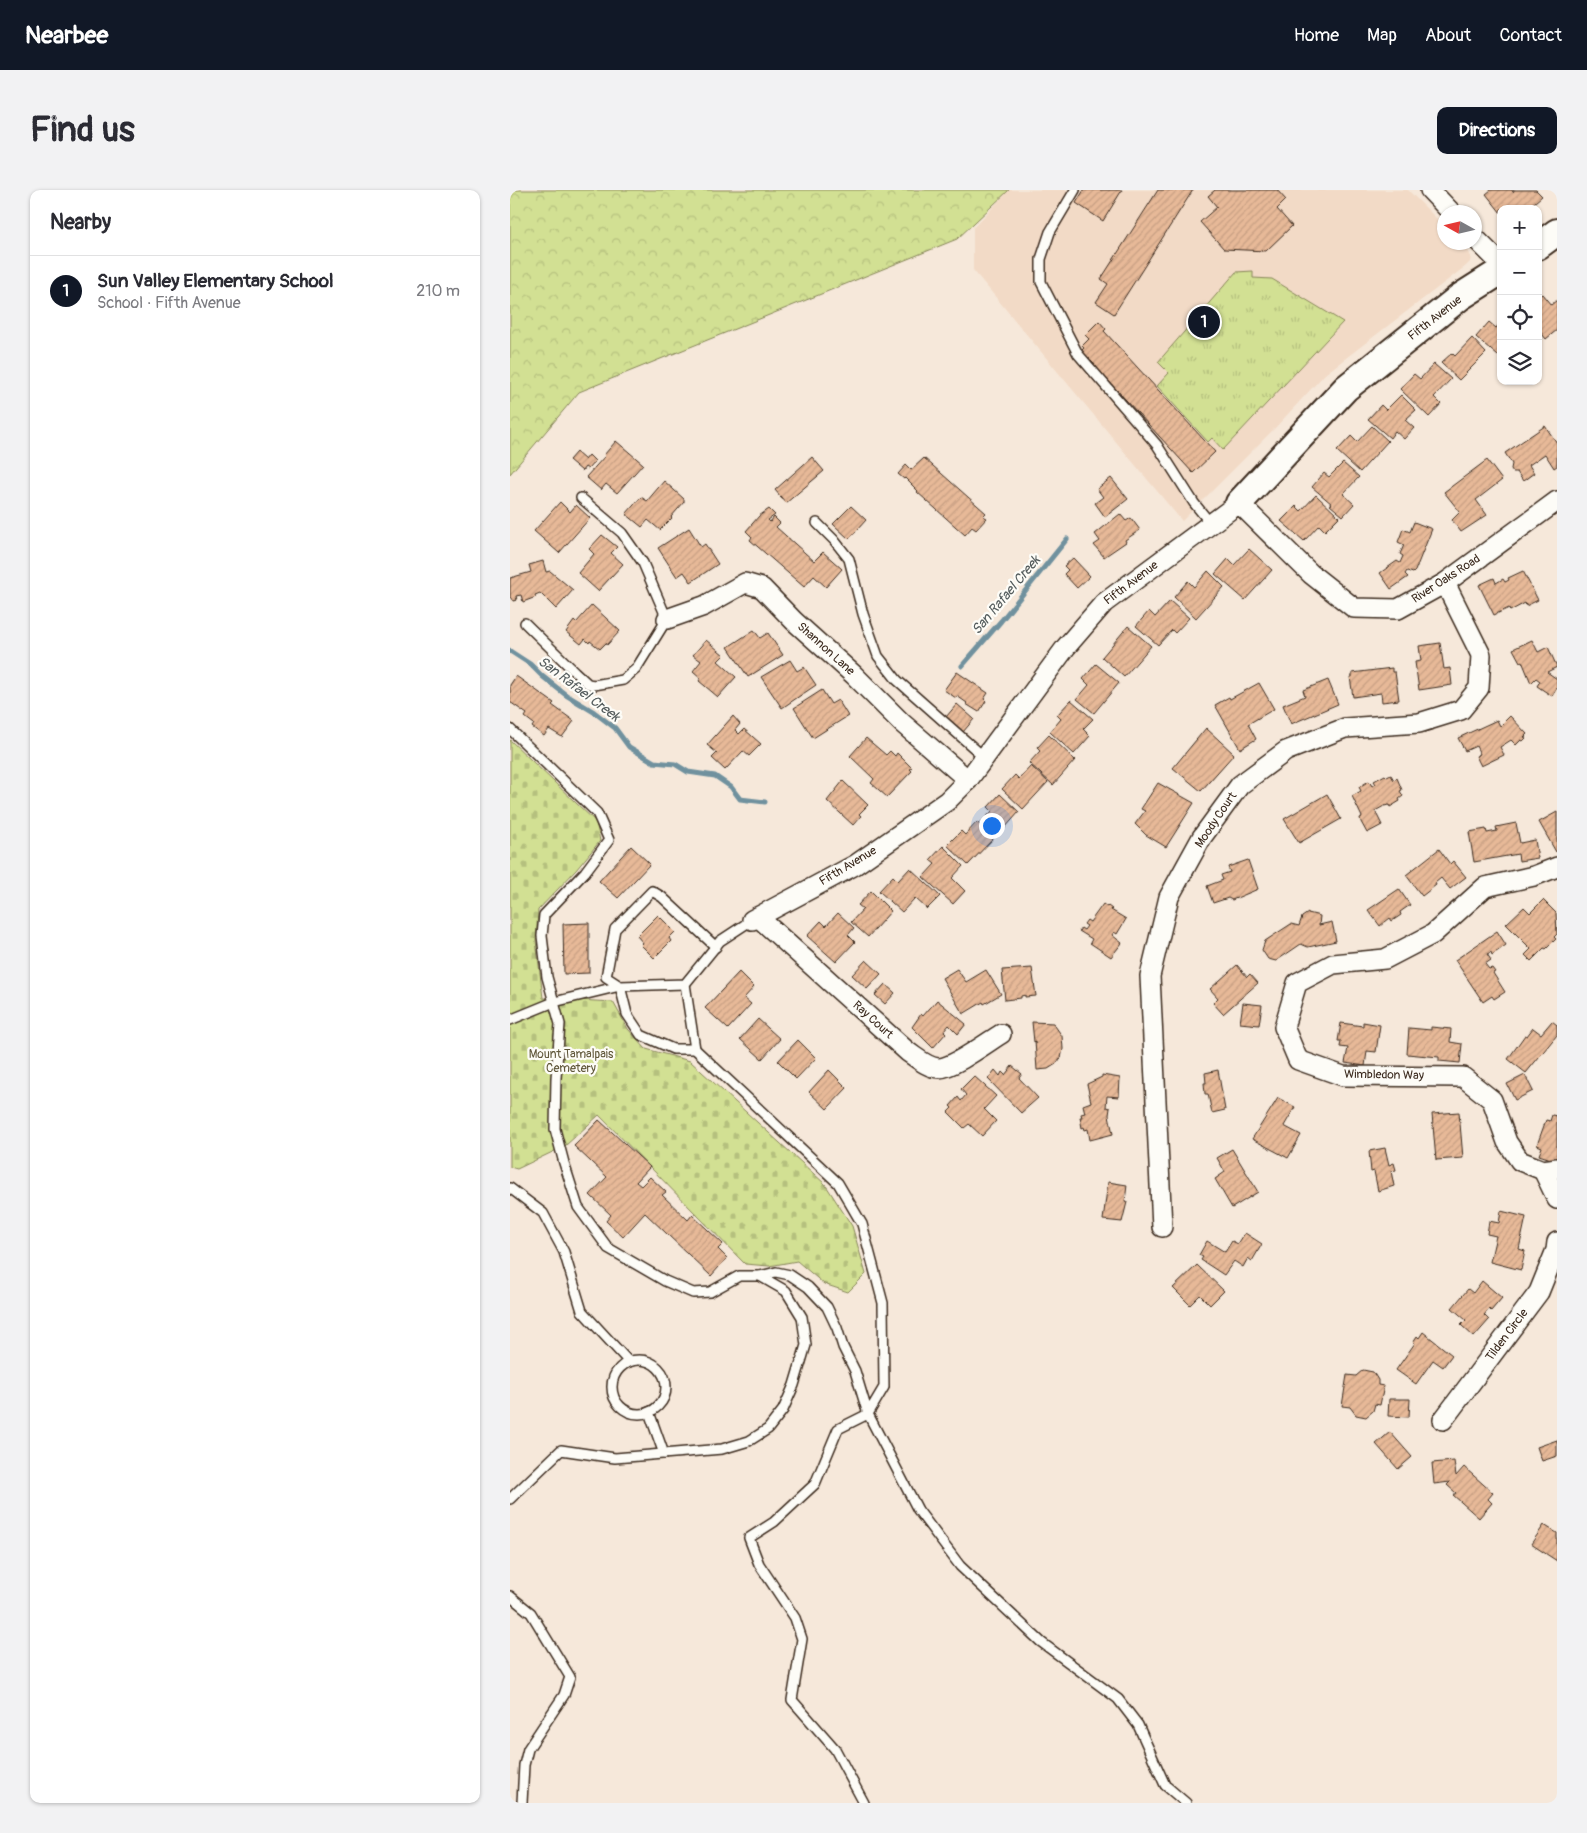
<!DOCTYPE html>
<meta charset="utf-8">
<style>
:root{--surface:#fff;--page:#f2f2f3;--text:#2b2b33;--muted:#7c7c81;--line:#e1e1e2;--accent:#111827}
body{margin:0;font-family:Pangolin,sans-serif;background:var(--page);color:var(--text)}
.controls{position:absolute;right:15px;top:15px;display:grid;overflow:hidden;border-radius:10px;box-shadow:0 1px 4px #0004}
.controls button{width:45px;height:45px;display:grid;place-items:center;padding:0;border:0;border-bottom:1px solid var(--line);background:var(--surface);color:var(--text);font:25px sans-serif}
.compass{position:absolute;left:927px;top:15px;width:45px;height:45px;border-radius:50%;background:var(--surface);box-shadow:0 1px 4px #0004;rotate:278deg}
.you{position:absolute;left:481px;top:635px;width:18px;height:18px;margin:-12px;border:4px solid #fff;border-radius:50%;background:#1a73e8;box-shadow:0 0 0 8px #1a73e833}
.badge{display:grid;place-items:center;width:32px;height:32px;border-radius:50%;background:var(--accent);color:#fff;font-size:16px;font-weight:700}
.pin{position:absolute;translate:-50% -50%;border:2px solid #fff;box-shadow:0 1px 5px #0006}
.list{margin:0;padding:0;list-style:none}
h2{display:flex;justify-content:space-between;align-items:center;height:65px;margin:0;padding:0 20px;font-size:21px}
h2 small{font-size:16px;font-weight:400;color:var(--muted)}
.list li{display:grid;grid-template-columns:32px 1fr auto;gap:15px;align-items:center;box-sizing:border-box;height:70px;padding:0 20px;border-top:1px solid var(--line)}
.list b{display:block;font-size:19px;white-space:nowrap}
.list p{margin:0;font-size:16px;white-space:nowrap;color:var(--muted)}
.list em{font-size:16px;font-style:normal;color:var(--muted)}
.icon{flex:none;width:28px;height:28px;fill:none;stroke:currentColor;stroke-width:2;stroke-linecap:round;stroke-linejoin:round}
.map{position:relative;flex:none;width:1047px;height:1613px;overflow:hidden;border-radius:10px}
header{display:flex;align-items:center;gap:30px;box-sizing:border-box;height:70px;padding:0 25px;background:var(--accent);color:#fff}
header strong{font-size:24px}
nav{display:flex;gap:28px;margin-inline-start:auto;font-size:18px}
.intro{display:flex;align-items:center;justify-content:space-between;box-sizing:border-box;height:120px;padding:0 30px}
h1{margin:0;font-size:35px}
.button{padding:12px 22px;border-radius:10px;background:var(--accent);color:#fff;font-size:18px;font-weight:700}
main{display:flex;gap:30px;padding:0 30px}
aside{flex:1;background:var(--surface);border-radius:10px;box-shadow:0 1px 4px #0004}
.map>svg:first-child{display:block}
</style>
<header>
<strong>Nearbee</strong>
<nav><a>Home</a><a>Map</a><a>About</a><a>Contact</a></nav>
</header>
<div class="intro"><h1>Find us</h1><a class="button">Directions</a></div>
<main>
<aside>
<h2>Nearby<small></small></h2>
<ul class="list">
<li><span class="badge">1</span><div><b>Sun Valley Elementary School</b><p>School · Fifth Avenue</p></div><em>210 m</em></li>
</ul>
</aside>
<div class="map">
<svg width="1047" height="1613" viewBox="0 0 1047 1613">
<defs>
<pattern id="grass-tufts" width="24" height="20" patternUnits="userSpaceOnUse" patternTransform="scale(1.25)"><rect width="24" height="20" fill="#d2e093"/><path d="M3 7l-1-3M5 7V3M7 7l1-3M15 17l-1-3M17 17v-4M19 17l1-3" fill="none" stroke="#b5c07e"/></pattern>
<pattern id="cemetery-stones" width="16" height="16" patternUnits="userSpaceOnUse" patternTransform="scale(1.25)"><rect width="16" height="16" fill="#d2e093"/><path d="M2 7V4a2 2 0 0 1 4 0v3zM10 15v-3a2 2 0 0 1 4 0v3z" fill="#b5c07e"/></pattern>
<pattern id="park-crowns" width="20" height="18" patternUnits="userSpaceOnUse" patternTransform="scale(1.25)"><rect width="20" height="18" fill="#d2e093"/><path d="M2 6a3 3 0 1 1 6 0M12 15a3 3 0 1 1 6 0" fill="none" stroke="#b5c07e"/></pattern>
<pattern id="building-hatch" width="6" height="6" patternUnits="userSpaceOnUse" patternTransform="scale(1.25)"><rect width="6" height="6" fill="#e7b998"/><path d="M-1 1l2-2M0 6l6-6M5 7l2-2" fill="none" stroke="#c79f83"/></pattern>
</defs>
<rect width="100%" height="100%" fill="#f6e8da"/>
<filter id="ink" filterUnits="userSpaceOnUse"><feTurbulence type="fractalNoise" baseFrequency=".02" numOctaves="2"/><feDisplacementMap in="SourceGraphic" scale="10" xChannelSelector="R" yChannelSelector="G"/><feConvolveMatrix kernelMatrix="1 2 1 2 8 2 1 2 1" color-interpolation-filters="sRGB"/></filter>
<g filter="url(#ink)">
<polygon fill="#f2dac6" points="499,0 898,0 934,36 934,52 951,53 958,60 961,67 960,72 956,76 815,184 765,238 672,331 463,80 463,38"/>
<polygon fill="url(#grass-tufts)" stroke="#868558" points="743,81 743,88 762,89 833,132 713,260 702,248 698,252 647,196 659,183 648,172 726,82"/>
<polygon fill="url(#cemetery-stones)" stroke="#868558" points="0,550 86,632 90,651 66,680 28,720 26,751 33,808 103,812 118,839 136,859 180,871 315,994 342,1036 356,1084 338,1102 314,1094 287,1071 259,1076 235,1074 89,925 55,956 7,979 0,977"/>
<polygon fill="url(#park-crowns)" stroke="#868558" points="0,0 499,0 447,49 69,202 0,284"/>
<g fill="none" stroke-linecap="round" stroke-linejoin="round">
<g stroke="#6f919e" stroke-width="5">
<polyline points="0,461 20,474 32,486 56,505 84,522 105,538 119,557 144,572 165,574 178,582 205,586 221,597 230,609 255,612"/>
<polyline points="452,476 491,431 557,349"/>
</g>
</g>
<g fill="url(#building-hatch)" stroke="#3b2a1e">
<polygon points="574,0 612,0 593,31 566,13"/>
<polygon points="648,0 683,0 604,124 586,112 598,94 591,89"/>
<polygon points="705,0 767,0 776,10 767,19 782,36 756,61 714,59 690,32 707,17 698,6"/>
<polygon points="981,0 1002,0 1003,2 1004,0 1026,0 1032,6 1017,19 991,19 991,23 976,4"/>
<polygon points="1032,104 1041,115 1047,110 1047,140 1036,149 1028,139 1028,107"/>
<polygon points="589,131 596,139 594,141 705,262 683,283 571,161 574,158 572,156 579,149 575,145"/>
<polygon points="979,132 986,138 991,132 991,163 988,166 966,147"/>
<polygon points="962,148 976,163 949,190 931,173 942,163 945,166"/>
<polygon points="924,174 941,189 924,207 931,214 919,227 890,199 904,184 910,189"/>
<polygon points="891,205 906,220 895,230 904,238 894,249 885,241 880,248 858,229 871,215 876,220"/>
<polygon points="862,236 878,251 850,282 827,261 841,246 847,252"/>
<polygon points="1035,236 1047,253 1047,276 1044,278 1035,264 1019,275 1024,283 1013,291 1007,282 1003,282 1001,279 1002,274 995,263"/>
<polygon points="106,251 133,274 107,303 96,294 91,300 76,287 95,266 94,265"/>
<polygon points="66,262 75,270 79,265 85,271 78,279 75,277 72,281 59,270"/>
<polygon points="302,267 314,281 276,313 265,300"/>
<polygon points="414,268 476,323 473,326 477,328 466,340 462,337 455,345 407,302 408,301 395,288 394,289 388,284 396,275 401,280"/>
<polygon points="977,270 992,290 966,310 977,325 951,342 942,330 950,322 934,302"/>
<polygon points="833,273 849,287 833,304 844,314 833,326 820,315 822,314 802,297 814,283 819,287"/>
<polygon points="601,288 618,309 595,327 585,313 593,307 587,299"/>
<polygon points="154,291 174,309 174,312 161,327 162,328 150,340 138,330 132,337 116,324 131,307 137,311"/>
<polygon points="806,305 829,327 815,341 809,335 794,351 771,331 786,316 791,321"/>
<polygon points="50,312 60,322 66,315 80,328 49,363 24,341"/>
<polygon points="341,316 356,330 339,349 323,334"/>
<polygon points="259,319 265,325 258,330 260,332 264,327 270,333 266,337 304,371 313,362 332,379 316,397 304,386 294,397 240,350 242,347 236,341 249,326"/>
<polygon points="610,324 616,331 621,328 630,340 615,350 616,352 594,367 584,355 590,351 585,344"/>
<polygon points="904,332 922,339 905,381 903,383 897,381 895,384 898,387 881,399 870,383 887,371 890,373 893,366 890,364 894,355 888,352 893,339 900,342"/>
<polygon points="179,338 191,357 195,354 208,374 181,392 174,382 167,387 148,358"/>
<polygon points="92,345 107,357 101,363 113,374 88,401 68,383 84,364 79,359"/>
<polygon points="739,359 762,380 735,410 705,384 718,369 724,375"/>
<polygon points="563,368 580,386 567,398 554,384 558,380 554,376"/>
<polygon points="33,371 36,382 40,381 63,400 46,419 30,403 25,405 26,407 13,412 11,405 6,406 7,410 3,411 0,407 0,388 21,382 19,375"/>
<polygon points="698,381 714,397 686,428 664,407 678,391 684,397"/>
<polygon points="1013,381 1028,410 1016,416 1015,413 1000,421 999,418 984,425 969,395 984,388 986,393 993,389 995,392 999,390 998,388"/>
<polygon points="660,411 679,428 665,443 662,440 648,455 626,436 639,421 645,427"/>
<polygon points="82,415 110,441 97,455 96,453 90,459 80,451 79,453 75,449 71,454 56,442 64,431 66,433"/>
<polygon points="618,436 641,456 614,487 592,467"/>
<polygon points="244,440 250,448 258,443 273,465 238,487 218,457"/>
<polygon points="196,450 214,465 208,471 226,487 208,507 189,491 191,488 183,481 191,471 183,465"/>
<polygon points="1022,450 1028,462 1038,457 1047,477 1037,482 1047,489 1047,498 1042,506 1027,496 1030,491 1026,488 1021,493 1012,471 1010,472 1003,459"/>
<polygon points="930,453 934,479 940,478 942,495 909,500 905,472 911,471 909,456"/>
<polygon points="280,470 287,481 294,477 306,495 272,518 251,487"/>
<polygon points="586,474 609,493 584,523 567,509 579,495 573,489"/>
<polygon points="882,478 882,482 885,482 889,510 872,512 871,503 843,507 840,487 842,487 842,483"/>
<polygon points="447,482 478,503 474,509 476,511 469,522 456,514 457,513 447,506 446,508 434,500"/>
<polygon points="6,486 44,513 42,515 64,531 52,547 39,539 34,546 22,537 24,534 15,527 17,524 0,512 0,495"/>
<polygon points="818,490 828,514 781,534 773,515 795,506 793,500"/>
<polygon points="749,493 764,519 738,534 746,549 730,559 705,515 719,507 720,509"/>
<polygon points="312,500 321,514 328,510 338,526 303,548 284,518"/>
<polygon points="561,510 583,529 573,539 580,546 564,564 540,542 551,529 547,525"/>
<polygon points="447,514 464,529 453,542 436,527"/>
<polygon points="223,526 230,534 225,540 229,544 234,539 251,554 239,566 233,561 215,580 202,568 207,563 197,555"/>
<polygon points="1000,526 1017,544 1014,547 1016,548 1013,551 1011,550 1006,555 1001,550 990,557 994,565 971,576 966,566 970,564 966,556 955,561 948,548 987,530 990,536"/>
<polygon points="696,538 724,564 691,601 663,578"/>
<polygon points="539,545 565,570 543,595 519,573 530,561 527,558"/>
<polygon points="356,548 376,565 380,561 385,566 387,563 402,578 400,579 402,581 377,607 361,593 364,589 340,566"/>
<polygon points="521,576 538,592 513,619 492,599 505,585 509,589"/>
<polygon points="875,585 877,587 881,585 884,590 887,588 892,600 890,601 893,606 889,609 890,611 880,617 879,615 874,616 865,621 872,635 857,643 851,632 850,628 852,627 842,606 851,601 849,597 859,591 862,596 866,594 864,591"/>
<polygon points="333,591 358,615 349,624 351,626 343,635 317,611"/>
<polygon points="648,593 684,613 656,657 636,645 625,634 635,621 631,619"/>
<polygon points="490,604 509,622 487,647 471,633 482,621 478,617"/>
<polygon points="817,604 831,629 789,653 774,629"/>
<polygon points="1047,622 1047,661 1046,662 1029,632"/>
<polygon points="467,632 484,648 458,675 437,655 451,641 455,645"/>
<polygon points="1006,633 1010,653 1025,650 1028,668 1009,671 1008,664 964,672 959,642 976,639 977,643 987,641 986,637"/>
<polygon points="121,656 140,674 108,708 89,691"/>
<polygon points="433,656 453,676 442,688 455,701 443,714 413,687 425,674 420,670"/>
<polygon points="929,659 940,674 943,671 956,687 940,699 931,688 925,693 926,695 912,706 896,685"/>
<polygon points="738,670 748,699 722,710 718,708 703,713 697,696 713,690 711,685 720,682 718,677"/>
<polygon points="400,678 430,706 417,719 405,708 392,722 369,701 383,686 388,691"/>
<polygon points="889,699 900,715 890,722 891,725 882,731 880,728 870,736 858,720"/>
<polygon points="361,701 381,721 358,747 341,732 353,719 348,715"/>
<polygon points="1033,710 1046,723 1047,744 1044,747 1046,749 1036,759 1034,758 1021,771 1015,765 1021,759 996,734 1014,717 1020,723"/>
<polygon points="593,714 597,717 598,716 602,719 601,720 616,729 607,744 604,742 602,745 612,753 601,767 580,753 582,749 569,741 571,738 574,740 577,736 574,734 577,730 580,732"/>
<polygon points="328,723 344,738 338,745 345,752 326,772 297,746 311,731 316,736"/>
<polygon points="798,723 810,726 809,735 822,732 826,751 798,757 791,754 766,771 758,769 752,760 755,751 781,734 789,736 792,727"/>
<polygon points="148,725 165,742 159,748 161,751 144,768 131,755 133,753 127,746"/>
<polygon points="79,733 79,783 54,784 53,734"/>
<polygon points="987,741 996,755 982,765 981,762 977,764 981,770 975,774 979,779 982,778 985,782 983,783 995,802 984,809 982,806 973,812 945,770"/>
<polygon points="356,770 371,784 357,799 342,785"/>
<polygon points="727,775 737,787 740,784 748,793 713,824 703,813 708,808 700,799"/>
<polygon points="522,778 526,806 515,807 515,805 511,806 511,808 495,810 492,780"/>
<polygon points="447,779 456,792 476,780 491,804 474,814 473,812 453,824 432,788"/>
<polygon points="229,782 244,797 234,808 241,814 218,839 195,818"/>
<polygon points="375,794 385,803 375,814 365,805"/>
<polygon points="427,810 456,834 448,844 439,835 434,841 436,843 423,858 402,837 411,824 413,826"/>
<polygon points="733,813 752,815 749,835 730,833"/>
<polygon points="248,829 270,849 252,869 230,849"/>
<polygon points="1042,831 1047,835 1047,845 1016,883 998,869 1015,845 1017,846 1023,838 1031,844"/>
<polygon points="522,832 543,833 552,846 553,859 551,868 546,874 538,879 527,880 525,851 524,852"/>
<polygon points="853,832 870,835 866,862 857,861 855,876 835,873 838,858 830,857 831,851 828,851 831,833 853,836"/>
<polygon points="921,837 941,839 940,852 952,854 950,873 929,871 929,867 897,864 899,838 921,840"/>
<polygon points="288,850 306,868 286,889 268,871"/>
<polygon points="502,876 512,884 509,888 528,908 511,923 478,889 485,880 490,886 492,882 495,885"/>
<polygon points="319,880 337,898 317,919 299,902"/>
<polygon points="708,880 715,920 702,923 698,904 695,904 694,893 696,893 695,883"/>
<polygon points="592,885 610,888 609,907 597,906 596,917 600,918 599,925 603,944 580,950 578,939 575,940 574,937 572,938 570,927 572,927 571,924 575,923 573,915 581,912 577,894 592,887"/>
<polygon points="1015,885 1023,901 1005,910 997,894"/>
<polygon points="464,886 486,906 474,919 486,931 472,946 459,934 454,938 438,922 442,918 440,916 448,907 451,911 456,905 451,899"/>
<polygon points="768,908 785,917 774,936 791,945 778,968 742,949"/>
<polygon points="949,922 953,968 926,970 922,924"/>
<polygon points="1042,925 1047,926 1047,971 1029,965 1032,957 1027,955 1036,930 1040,931"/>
<polygon points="89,930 140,977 126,992 131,996 140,987 156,1002 152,1005 178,1030 182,1025 213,1054 208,1059 217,1068 201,1086 135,1023 113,1047 96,1031 101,1025 80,1005 97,987 64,956"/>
<polygon points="875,958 879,975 884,973 886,980 881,981 884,996 868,1001 864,981 861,982 859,961"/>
<polygon points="722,959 748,1002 722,1018 705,989 715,982 707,968"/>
<polygon points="598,992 617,995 615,1011 617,1012 612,1032 593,1030"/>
<polygon points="991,1021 1016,1027 1009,1059 1015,1061 1011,1080 980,1072 986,1046 977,1044 979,1031 989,1033"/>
<polygon points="735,1043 752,1054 742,1071 738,1068 733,1077 724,1071 714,1085 691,1070 693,1067 689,1065 697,1051 715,1062 722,1051 728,1054"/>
<polygon points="687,1075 714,1101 700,1115 690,1105 680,1115 663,1098"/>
<polygon points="972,1091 992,1108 981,1121 979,1119 974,1125 979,1130 964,1147 951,1135 956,1130 942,1118 958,1099 963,1103"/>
<polygon points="913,1142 942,1165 933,1177 923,1170 906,1194 886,1180 905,1153 903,1152 907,1146 909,1148"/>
<polygon points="853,1180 863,1182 868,1190 868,1195 874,1196 870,1215 865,1214 863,1221 856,1227 846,1225 840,1217 832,1216 837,1185 846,1186"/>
<polygon points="879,1209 900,1209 899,1227 878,1226"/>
<polygon points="880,1242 902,1267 888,1279 866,1254"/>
<polygon points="1047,1250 1047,1266 1032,1271 1027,1257"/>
<polygon points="944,1271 946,1286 954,1277 983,1303 978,1309 982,1313 969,1328 943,1305 946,1303 937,1295 940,1292 924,1294 922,1273"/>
<polygon points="1034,1335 1047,1343 1047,1371 1021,1354"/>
</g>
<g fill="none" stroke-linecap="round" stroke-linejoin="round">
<defs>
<g id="lane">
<polyline points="565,0 540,42 531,69 531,92 568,164 647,255 684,313 701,334"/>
<polyline points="307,333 324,350 339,369 353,424 368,466 387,490 474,567"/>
<polyline points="15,433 65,482 78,494 84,495 113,490 126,479 157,429 133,373 112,343 71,308"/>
<polyline points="0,539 87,623 99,650 75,682 34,725 32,746 37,787 50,834 46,888 45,939 54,973 68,1017 98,1058 155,1091 183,1103 200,1102 229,1086 250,1086 276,1101 292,1127 296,1155 284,1195 273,1220 258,1239 239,1251 212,1259 105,1268 51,1260 0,1309"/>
<polyline points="206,757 152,707 142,701 105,739 96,787 110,796 117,824 131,845 163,859 185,859 328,993 352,1034 373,1113 374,1197 358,1224 345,1181 333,1157 327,1138 317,1117 298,1097 280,1085 266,1082 250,1086"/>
<polyline points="175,794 185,859"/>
<polyline points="0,830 44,812 110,796 175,794 210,751 242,730"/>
<polyline points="0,998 33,1023 54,1062 72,1121 119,1172"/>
<circle cx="129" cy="1197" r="27"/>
<polyline points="139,1222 154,1264"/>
<polyline points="0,1406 21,1423 60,1487 54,1505 18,1559 14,1575 12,1613"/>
<polyline points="354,1613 325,1559 282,1510 292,1449 285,1428 249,1374 239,1348 264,1332 305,1294 328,1239 358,1224 408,1320 450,1376 531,1452 608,1509 628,1535 655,1595 676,1613"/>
</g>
<g id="street">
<polyline points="920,0 941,22"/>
<polyline points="964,47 991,74"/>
<polyline points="157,429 194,416 235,393 252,398 284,431 344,485 392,533 458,590"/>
<polyline points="1047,677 1024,686 975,697 923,744 875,769 823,774 787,793 774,837 788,870 833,886 953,887 982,910 997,952 1010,971 1033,980 1047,978"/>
<path d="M248,727L398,862C407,868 418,878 429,878C443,878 478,852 491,844"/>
<polyline points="242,730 345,675 437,611 458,590 556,457 594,413 729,313 801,384 844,418 888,419 935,393 1047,311"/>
<polyline points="1033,980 1047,1009"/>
<polyline points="652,1037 640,786 659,707 692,647 730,595 776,561 835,538 909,533 951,520 969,498 971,465 935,393"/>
<polyline points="933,1230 1029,1102 1046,1060 1047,1052"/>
</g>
<g id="secondary">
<polyline points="1028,56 1047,42"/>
<polyline points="729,313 836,198 950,107 991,81"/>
</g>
</defs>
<use href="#lane" stroke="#3b2a1e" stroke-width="12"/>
<use href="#street" stroke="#3b2a1e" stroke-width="22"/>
<use href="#secondary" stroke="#3b2a1e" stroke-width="30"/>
<use href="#lane" stroke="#fdfcf7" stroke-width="9"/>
<use href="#street" stroke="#fdfcf7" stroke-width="19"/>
<use href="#secondary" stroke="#fdfcf7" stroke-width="26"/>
</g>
</g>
<g text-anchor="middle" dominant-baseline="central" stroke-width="4.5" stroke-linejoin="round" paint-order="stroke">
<g font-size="12" fill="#3b2a1e" stroke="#fdfcf7">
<text transform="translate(925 128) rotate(-38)">Fifth Avenue</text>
<text transform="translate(936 389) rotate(-33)">River Oaks Road</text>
<text transform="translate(621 393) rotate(-37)">Fifth Avenue</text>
<text transform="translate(316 459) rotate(42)">Shannon Lane</text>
<text transform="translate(706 630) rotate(-56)">Moody Court</text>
<text transform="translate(338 676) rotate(-31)">Fifth Avenue</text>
<text transform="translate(363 830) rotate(42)">Ray Court</text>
<text transform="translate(874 885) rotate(1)">Wimbledon Way</text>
<text transform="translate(997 1145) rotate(-53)">Tilden Circle</text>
</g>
<g font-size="12" fill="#61583b" stroke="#fdfcf7">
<text x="61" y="864">Mount Tamalpais<tspan x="61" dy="14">Cemetery</tspan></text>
</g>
<g font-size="14" font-style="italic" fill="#555d5e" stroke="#fdfcf7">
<text transform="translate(496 405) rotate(-50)">San Rafael Creek</text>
<text transform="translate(69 499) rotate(37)">San Rafael Creek</text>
</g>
</g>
</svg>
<div class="controls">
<button>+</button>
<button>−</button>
<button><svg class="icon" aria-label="locate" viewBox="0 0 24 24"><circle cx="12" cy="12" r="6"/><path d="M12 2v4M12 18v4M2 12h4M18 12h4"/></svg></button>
<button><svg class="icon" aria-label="layers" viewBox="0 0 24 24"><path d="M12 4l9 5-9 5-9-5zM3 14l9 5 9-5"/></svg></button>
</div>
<svg class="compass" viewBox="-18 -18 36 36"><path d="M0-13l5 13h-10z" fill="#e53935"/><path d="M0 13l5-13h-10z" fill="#7c7c81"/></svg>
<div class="you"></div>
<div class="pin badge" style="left:694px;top:132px">1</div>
</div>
</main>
